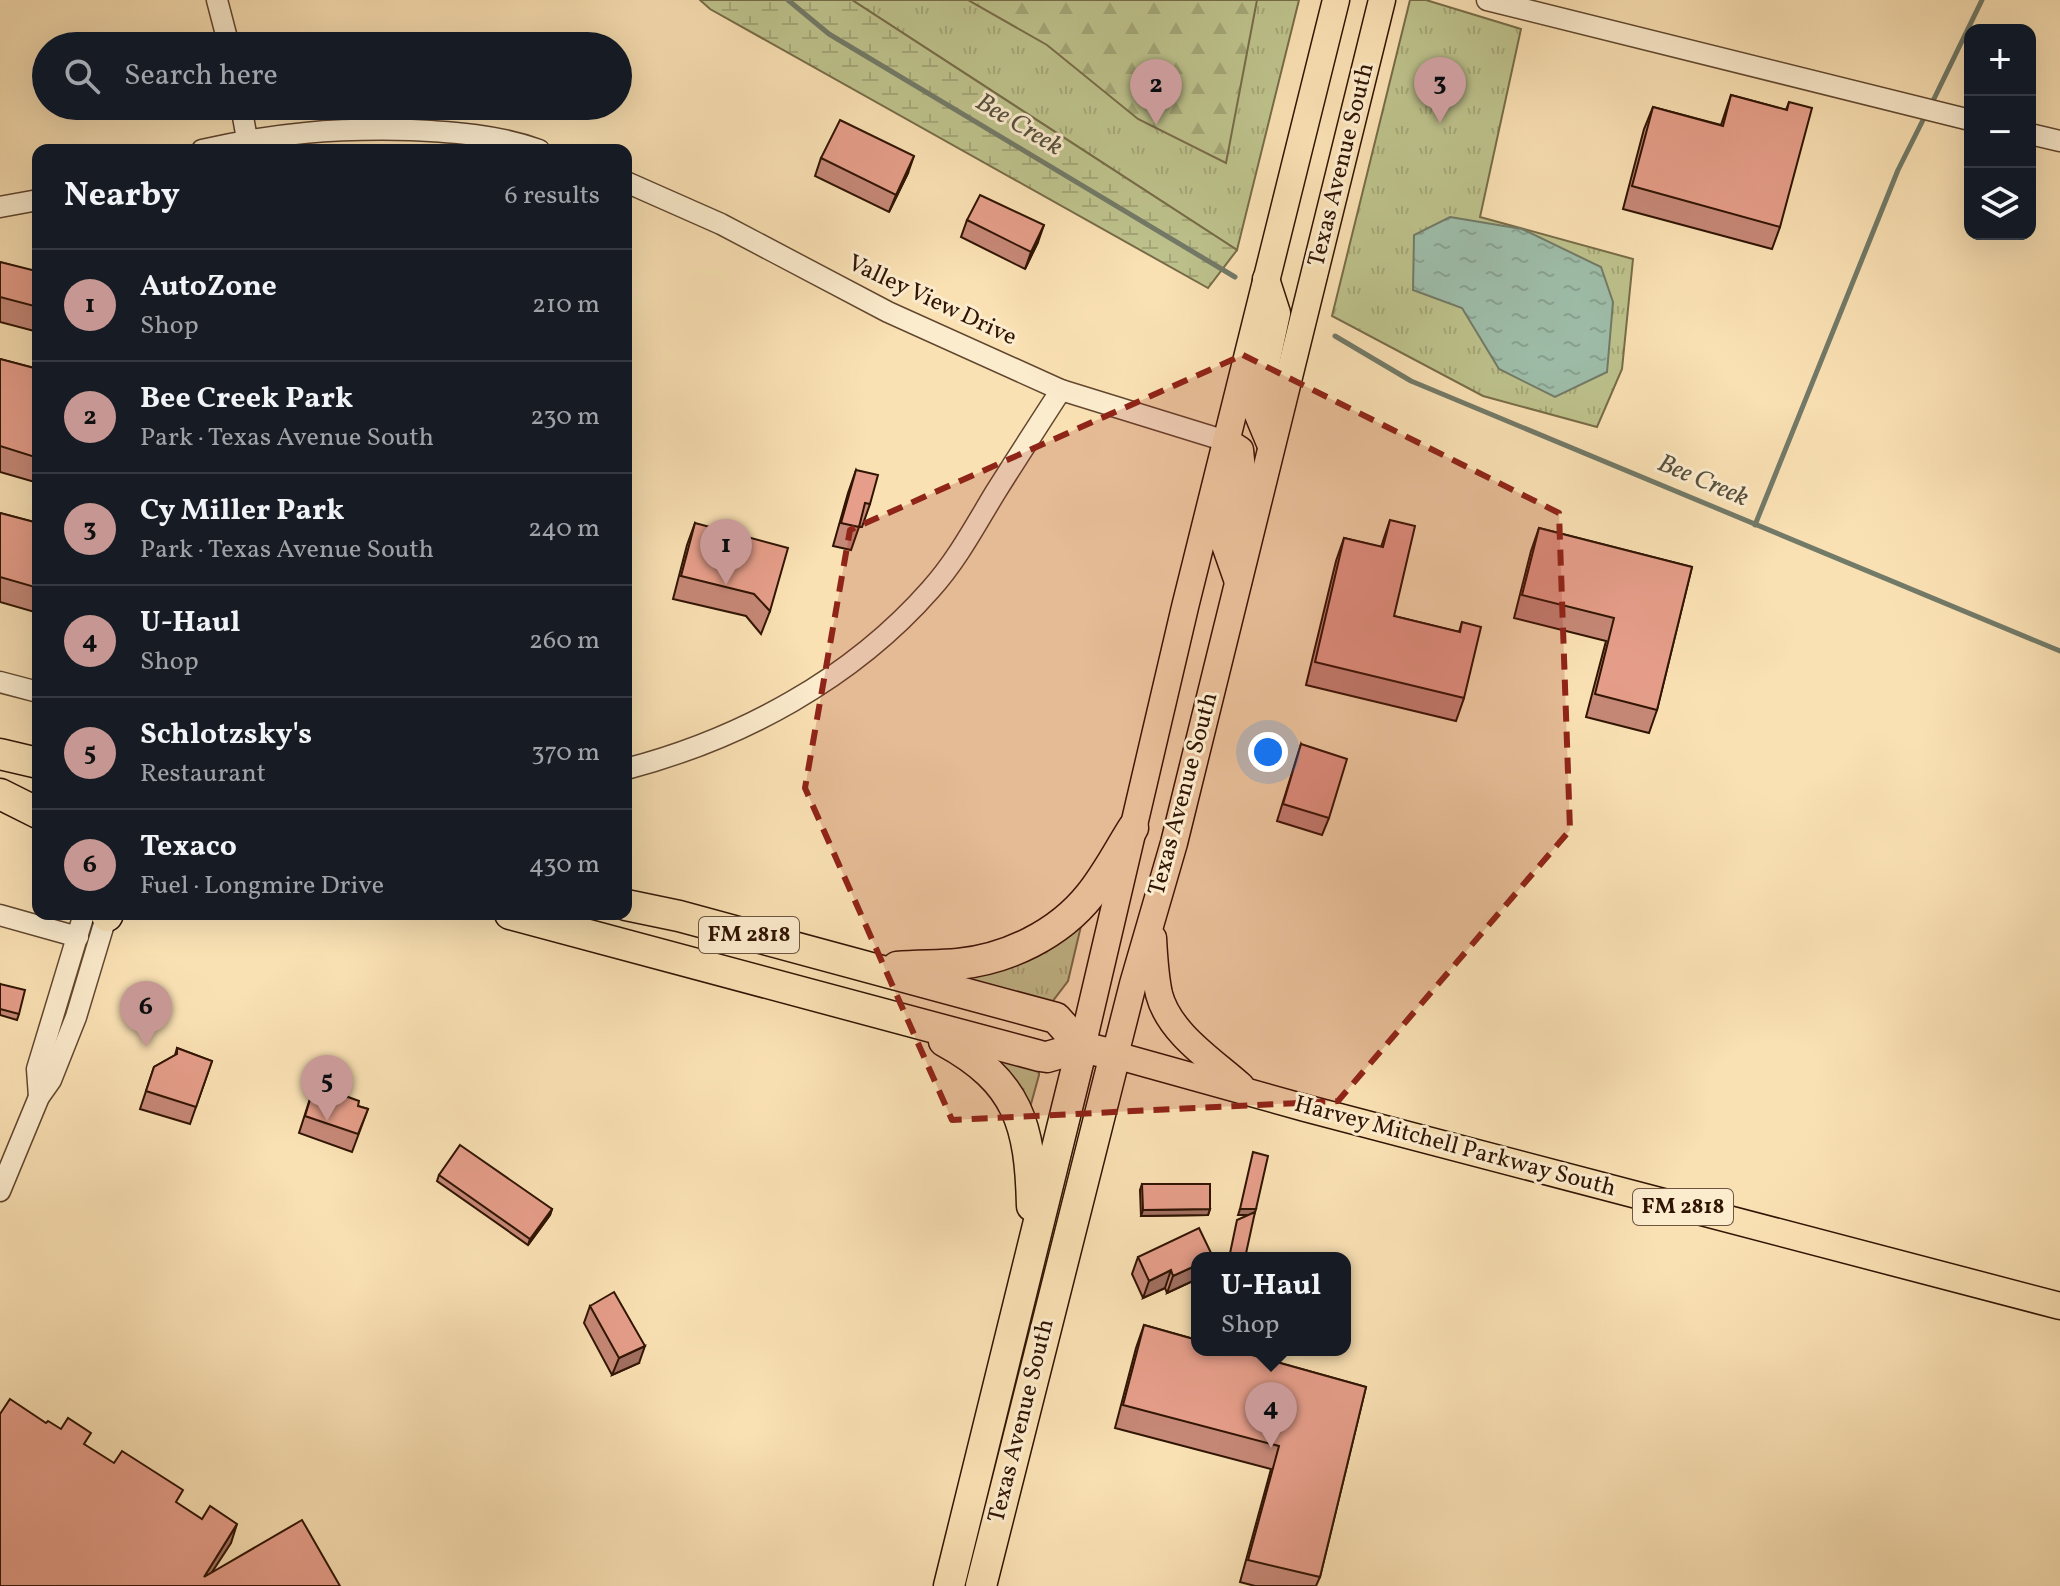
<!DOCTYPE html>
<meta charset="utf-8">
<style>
:root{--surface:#171b24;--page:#242831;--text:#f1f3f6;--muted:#9ea1a6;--line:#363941;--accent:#c59692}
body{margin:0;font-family:Vollkorn,serif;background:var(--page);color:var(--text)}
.controls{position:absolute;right:24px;top:24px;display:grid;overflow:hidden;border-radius:16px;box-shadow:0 8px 32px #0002}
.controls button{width:72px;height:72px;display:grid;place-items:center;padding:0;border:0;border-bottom:2px solid var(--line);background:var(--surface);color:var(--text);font:40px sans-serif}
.you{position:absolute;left:1268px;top:752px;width:28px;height:28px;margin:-20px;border:6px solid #fff;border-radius:50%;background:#1a73e8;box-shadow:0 0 0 12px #1a73e833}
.badge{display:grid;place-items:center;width:52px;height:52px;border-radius:50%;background:var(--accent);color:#111;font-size:26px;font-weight:700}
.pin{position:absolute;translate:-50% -66px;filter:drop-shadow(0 2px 4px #0008)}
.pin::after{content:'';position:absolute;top:42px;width:28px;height:24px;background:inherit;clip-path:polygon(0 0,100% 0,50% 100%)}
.popup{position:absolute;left:1191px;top:1252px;width:160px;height:104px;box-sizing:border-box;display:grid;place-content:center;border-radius:16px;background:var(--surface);filter:drop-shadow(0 2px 6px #0005);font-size:26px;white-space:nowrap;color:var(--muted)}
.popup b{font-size:30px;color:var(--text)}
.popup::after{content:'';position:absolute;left:50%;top:100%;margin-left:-16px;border:16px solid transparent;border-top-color:var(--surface)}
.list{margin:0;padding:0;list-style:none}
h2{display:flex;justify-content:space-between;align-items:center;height:104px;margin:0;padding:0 32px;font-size:34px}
h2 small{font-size:26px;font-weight:400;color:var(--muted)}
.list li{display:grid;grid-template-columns:52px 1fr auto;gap:24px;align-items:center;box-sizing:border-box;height:112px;padding:0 32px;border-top:2px solid var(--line)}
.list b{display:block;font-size:30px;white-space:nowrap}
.list p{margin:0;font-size:26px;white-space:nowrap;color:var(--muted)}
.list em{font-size:26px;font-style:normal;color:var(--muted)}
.icon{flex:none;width:44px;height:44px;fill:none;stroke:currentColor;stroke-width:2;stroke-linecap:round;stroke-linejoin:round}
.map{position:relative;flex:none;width:2060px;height:1586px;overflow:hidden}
.search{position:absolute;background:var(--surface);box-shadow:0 8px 32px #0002;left:32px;top:32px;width:600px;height:88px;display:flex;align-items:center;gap:20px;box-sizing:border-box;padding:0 28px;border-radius:44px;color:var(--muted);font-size:30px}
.panel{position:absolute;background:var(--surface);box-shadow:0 8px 32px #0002;left:32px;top:144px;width:600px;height:776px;border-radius:16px}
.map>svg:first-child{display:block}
</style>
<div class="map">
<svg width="2060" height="1586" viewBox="0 0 2060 1586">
<defs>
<pattern id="grass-tufts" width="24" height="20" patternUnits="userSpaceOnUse" patternTransform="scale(2)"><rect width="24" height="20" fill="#bec38d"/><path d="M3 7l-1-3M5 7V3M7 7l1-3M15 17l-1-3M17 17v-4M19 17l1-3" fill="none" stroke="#a4a778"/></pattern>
<pattern id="forest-firs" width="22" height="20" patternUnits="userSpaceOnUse" patternTransform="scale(2)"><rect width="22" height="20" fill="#bec38d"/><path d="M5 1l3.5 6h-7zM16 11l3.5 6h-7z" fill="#a4a778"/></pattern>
<pattern id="wetland-marsh" width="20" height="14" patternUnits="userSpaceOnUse" patternTransform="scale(2)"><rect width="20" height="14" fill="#bec38d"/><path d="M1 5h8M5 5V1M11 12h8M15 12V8" fill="none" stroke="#a4a778"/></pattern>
<pattern id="water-ripples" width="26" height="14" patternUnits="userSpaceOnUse" patternTransform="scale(2)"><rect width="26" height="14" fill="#9ebeab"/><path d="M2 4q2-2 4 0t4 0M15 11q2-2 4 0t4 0" fill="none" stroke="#88a292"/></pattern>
</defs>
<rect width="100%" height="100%" fill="#fae1b4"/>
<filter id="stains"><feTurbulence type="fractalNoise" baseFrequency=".0025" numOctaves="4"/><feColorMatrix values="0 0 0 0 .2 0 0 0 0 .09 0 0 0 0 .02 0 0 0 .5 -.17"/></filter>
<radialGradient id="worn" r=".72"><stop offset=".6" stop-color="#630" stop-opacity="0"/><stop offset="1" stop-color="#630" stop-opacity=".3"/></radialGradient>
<g fill="url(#grass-tufts)" stroke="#776c48" stroke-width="2">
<polygon points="852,0 1299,0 1237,250"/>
<polygon points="1410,0 1426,0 1521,29 1480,217 1633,259 1622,369 1597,427 1483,396 1332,316"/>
<polygon points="1081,926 1068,981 1052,1002 957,977"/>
<polygon points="981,1051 1039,1068 1039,1075 1031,1104 1029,1105"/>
</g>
<polygon fill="url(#forest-firs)" stroke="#776c48" stroke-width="2" points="968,0 1257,0 1226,163 1138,119 1047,45"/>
<polygon fill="url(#wetland-marsh)" stroke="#776c48" stroke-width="2" points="700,0 852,0 1237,250 1208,288 710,9"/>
<polygon fill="url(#water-ripples)" stroke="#727a68" stroke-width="2" points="1450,217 1522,229 1601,267 1613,302 1607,372 1555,397 1499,369 1462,308 1413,290 1414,235"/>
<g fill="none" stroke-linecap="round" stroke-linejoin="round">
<g stroke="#727a68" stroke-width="5">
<polyline points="788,0 829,34 1235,277"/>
<polyline points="1930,107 1982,0"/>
<polyline points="1335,336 1411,381 2060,651"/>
<polyline points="1755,525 1898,170 1925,116"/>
</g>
<defs>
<g id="minor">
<polyline points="217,0 229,46"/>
<polyline points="1487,0 1970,120"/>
<polyline points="241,106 249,150"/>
<polyline points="2030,134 2060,141"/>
<path d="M202,150C276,133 335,128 411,130C454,132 498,135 539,150"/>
<polyline points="626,182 721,224 888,312 1061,390 1226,441"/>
<polyline points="0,207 38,200"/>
<polyline points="0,682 38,692"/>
<path d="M626,769C741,739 852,679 931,589C957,560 975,526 995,493C1017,458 1039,424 1061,390"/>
<polyline points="0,915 78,937"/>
<polyline points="39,1097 37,1069 84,914"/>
<polyline points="0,1191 39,1097 51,1080 76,1017 107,914"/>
</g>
<g id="major">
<polyline points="1382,0 1174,843 1133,984 1115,1055 1305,1108 2060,1306"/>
<polyline points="1266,279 1277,313 1256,410 1271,446"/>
<polyline points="1226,441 1240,450 1242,470 1224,542 1238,582"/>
<path d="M1153,938C1154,957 1155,976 1159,994C1169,1033 1212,1060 1241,1086"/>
<polyline points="1082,1047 1185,607 1336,0"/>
</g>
<g id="highway">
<polyline points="0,754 38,763"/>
<polyline points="0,794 38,813"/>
<polyline points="626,905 679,916 1056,1018 1082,1047"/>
<polyline points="510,914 1040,1056 1047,1057 1082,1047 1115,1055 981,1586"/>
<polyline points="107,916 108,914"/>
<path d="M897,967C917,965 938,966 958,964C1008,959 1059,934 1090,895C1107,874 1119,850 1133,828"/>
<path d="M944,1041C1019,1082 1030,1125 1032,1206"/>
<polyline points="949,1586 1082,1047"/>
</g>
</defs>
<use href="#minor" stroke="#62472f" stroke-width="23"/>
<use href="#major" stroke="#301403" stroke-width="29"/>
<use href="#highway" stroke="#301403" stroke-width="33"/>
<use href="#minor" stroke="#fcecce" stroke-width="20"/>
<use href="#major" stroke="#fae1b4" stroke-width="26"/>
<use href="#highway" stroke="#fae1b4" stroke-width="30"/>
</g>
<g fill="#c68877" stroke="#301403" stroke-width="2">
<polygon points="1731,95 1786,110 1789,102 1780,227 1772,249 1623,209 1644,129 1653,107 1721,125"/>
<polygon points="821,158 908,173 889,212 815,176"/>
<polygon points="967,220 1038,242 1025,269 961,237"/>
<polygon points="38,255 38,332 0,322 0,262 33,271"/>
<polygon points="0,359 38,369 38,483 0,472"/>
<polygon points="856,470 870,504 862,527 859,527 851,550 833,546 848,493"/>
<polygon points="0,513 38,523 38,613 0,602"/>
<polygon points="1390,520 1394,616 1459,632 1462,622 1464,698 1456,721 1306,685 1336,561 1344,538 1381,547"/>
<polygon points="695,523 770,611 761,634 746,616 673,599 687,545"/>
<polygon points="1539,528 1692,567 1657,710 1649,733 1586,717 1606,641 1514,618 1531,551"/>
<polygon points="1301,744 1329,818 1322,835 1277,821"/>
<polygon points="0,984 19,1014 17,1020 0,1015"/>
<polygon points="177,1048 212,1061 190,1124 140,1109 154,1067 175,1055"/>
<polygon points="317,1077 329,1090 358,1106 368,1109 352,1152 299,1133"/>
<polygon points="439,1175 552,1209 550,1215 528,1245 437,1181"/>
<polygon points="1142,1184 1210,1209 1208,1215 1141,1216 1140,1190"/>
<polygon points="1138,1257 1213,1257 1197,1258 1197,1279 1167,1293 1165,1288 1143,1298 1132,1274"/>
<polygon points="590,1306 639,1363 612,1375 584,1323"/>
<polygon points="1144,1325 1366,1387 1320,1577 1316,1586 1255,1586 1240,1582 1271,1469 1115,1428 1136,1348"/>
</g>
<g fill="#a16f61" stroke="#301403" stroke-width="2">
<polygon points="914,156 908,173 889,212 896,195"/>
<polygon points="1044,225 1038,242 1025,269 1031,252"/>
<polygon points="552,1209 550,1215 528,1245 530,1239"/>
<polygon points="1210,1209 1208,1215 1141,1216 1143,1210"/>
<polygon points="1240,1209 1256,1209 1254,1215 1238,1215"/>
<polygon points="1197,1265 1197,1279 1167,1293 1173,1276"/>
<polygon points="1171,1270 1165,1288 1143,1298 1149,1281"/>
<polygon points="645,1346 639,1363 612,1375 619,1358"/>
<polygon points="237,1524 231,1543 203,1586 204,1577"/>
</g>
<g fill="#e69e8a" stroke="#301403" stroke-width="2">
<polygon points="1731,95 1787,110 1789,102 1812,108 1780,227 1632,186 1653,107 1723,126"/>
<polygon points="840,120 914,156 896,195 821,158"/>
<polygon points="980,195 1044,225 1031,252 967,220"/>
<polygon points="0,262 36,271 38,262 38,307 0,297"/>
<polygon points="0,359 38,369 38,458 0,446"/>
<polygon points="856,470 878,475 870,504 865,503 859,527 841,523"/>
<polygon points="0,513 38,523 38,588 0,577"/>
<polygon points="1390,520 1415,526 1394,616 1460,632 1462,622 1481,627 1464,698 1315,662 1344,538 1383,547"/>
<polygon points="695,523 788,548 770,611 754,594 681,576"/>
<polygon points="1539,528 1692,567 1657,710 1595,694 1614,618 1522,595"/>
<polygon points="1301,744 1347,759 1329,818 1283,804"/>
<polygon points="0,984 25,990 19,1014 0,1009"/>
<polygon points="177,1048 212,1061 196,1107 146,1091 154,1067 177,1054"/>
<polygon points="317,1077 330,1084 329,1090 359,1101 358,1106 368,1109 358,1134 305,1116"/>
<polygon points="460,1145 552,1209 530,1239 439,1175"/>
<polygon points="1253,1152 1268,1156 1256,1209 1240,1209"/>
<polygon points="1142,1184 1210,1184 1210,1209 1143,1210"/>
<polygon points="1255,1212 1245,1258 1229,1258 1237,1220"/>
<polygon points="1199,1228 1213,1257 1197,1258 1197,1265 1173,1276 1171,1270 1149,1281 1138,1257"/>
<polygon points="614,1292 645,1346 619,1358 590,1306"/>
<polygon points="1144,1325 1197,1340 1197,1350 1234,1350 1366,1387 1320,1577 1248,1560 1279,1446 1123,1405"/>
<polygon points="10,1399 46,1423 48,1421 61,1429 68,1418 91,1433 84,1444 114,1463 122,1451 183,1490 176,1502 202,1519 210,1506 237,1524 204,1577 302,1520 340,1586 0,1586 0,1414"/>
</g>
<path fill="#8f2418" fill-opacity="0.2" stroke="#8f2418" stroke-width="6" stroke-dasharray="16 10" stroke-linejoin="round" d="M1243,355L1559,513L1570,830L1338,1101L952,1120L805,788L850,530Z"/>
<g text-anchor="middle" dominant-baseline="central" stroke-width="6" stroke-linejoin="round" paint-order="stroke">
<g fill="#fcecce" stroke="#6d5540" stroke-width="2">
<rect x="699" y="917" width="100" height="36" rx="6"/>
<rect x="1633" y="1189" width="100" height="36" rx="6"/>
</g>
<g font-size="22" font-weight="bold" fill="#301403">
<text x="749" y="935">FM 2818</text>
<text x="1683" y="1207">FM 2818</text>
</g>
<g font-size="24" fill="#301403" stroke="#fcecce">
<text transform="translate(1342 165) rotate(-76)">Texas Avenue South</text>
<text transform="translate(932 301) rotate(25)">Valley View Drive</text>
<text transform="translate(1184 794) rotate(-75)">Texas Avenue South</text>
<text transform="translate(1455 1147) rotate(15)">Harvey Mitchell Parkway South</text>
<text transform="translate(1022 1421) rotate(-76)">Texas Avenue South</text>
</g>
<g font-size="26" font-style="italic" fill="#56503e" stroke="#fcecce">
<text transform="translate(1019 125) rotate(31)">Bee Creek</text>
<text transform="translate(1703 481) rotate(23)">Bee Creek</text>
</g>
</g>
<rect width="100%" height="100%" filter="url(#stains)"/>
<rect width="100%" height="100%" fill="url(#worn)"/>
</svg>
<div class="controls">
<button>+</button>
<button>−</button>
<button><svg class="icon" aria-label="layers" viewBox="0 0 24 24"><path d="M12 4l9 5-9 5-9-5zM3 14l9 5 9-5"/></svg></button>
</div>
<div class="you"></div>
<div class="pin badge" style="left:726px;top:585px">1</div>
<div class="pin badge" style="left:1156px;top:125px">2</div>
<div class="pin badge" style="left:1440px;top:123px">3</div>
<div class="pin badge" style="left:1271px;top:1448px">4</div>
<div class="popup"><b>U-Haul</b>Shop</div>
<div class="pin badge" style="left:327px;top:1121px">5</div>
<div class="pin badge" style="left:146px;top:1047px">6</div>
<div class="search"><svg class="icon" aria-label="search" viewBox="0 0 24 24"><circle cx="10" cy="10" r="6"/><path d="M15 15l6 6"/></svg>Search here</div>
<section class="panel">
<h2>Nearby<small>6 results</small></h2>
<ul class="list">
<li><span class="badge">1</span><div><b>AutoZone</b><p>Shop</p></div><em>210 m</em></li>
<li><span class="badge">2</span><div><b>Bee Creek Park</b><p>Park · Texas Avenue South</p></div><em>230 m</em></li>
<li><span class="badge">3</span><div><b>Cy Miller Park</b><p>Park · Texas Avenue South</p></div><em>240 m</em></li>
<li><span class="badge">4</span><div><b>U-Haul</b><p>Shop</p></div><em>260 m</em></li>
<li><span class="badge">5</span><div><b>Schlotzsky's</b><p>Restaurant</p></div><em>370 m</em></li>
<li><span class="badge">6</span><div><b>Texaco</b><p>Fuel · Longmire Drive</p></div><em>430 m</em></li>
</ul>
</section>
</div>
